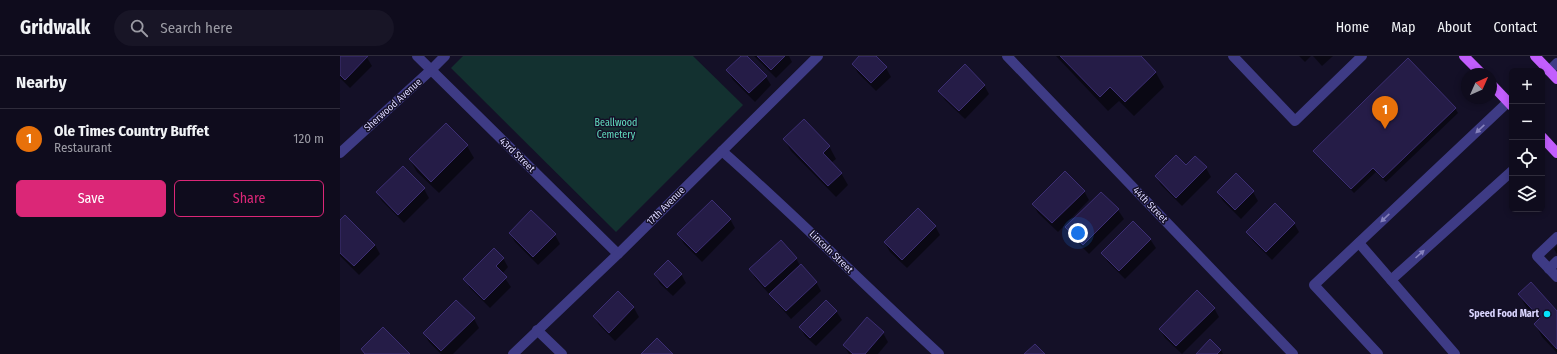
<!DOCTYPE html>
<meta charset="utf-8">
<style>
:root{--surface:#0f0c1d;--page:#181526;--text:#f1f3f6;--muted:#9b9ba4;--line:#2f2c3b;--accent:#db2777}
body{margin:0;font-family:"Fira Sans Condensed",sans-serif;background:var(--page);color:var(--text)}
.controls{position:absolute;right:12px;top:12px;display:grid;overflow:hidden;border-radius:6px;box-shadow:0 2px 6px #0003}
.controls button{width:36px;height:36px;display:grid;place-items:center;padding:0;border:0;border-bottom:1px solid var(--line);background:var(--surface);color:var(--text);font:20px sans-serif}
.compass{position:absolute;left:1121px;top:12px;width:36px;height:36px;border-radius:50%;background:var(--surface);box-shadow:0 2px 6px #0003;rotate:45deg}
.you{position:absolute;left:738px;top:177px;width:14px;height:14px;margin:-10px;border:3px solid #fff;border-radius:50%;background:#1a73e8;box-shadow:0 0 0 6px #1a73e833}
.badge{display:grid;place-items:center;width:26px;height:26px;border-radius:50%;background:var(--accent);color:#fff;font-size:13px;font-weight:700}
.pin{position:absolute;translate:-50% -33px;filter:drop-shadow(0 1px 2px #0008)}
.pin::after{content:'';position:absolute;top:21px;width:14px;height:12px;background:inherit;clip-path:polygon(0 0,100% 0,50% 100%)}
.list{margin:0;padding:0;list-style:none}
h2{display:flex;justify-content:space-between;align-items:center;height:52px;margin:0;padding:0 16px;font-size:17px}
h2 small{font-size:13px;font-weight:400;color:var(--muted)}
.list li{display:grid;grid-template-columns:26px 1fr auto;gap:12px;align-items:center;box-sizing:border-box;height:60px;padding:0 16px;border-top:1px solid var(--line)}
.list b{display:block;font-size:15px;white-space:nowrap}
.list p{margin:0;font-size:13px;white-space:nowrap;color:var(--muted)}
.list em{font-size:13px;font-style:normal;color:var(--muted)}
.actions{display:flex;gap:8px;padding:12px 16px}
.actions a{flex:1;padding:9px 0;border:1px solid var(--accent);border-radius:6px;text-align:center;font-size:14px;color:var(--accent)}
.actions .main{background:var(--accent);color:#fff}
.icon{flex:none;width:22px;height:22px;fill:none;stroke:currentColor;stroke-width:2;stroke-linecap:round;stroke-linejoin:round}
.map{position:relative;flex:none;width:1217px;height:298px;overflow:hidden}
header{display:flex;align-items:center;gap:24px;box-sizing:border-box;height:56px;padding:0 20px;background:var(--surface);border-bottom:1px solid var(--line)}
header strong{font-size:19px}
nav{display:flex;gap:22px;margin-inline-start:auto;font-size:14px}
.search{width:280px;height:36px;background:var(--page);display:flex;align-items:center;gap:10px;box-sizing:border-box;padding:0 14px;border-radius:22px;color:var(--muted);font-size:15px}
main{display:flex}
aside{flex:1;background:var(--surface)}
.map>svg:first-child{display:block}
</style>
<header>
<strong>Gridwalk</strong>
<div class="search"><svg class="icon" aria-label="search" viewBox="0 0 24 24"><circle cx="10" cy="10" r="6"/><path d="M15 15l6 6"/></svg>Search here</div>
<nav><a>Home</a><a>Map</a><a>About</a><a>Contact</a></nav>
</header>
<main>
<aside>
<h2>Nearby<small></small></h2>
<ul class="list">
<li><span class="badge" style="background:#e8710a">1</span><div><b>Ole Times Country Buffet</b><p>Restaurant</p></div><em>120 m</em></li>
</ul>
<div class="actions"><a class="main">Save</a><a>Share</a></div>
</aside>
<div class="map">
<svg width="1217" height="298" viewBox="0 0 1217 298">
<rect width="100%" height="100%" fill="#141027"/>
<polygon fill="#133130" points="123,0 353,0 403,49 276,176 111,12"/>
<g fill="#0007">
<polygon points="0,0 26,0 32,10 10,32 0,22"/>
<polygon points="402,0 405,0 426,21 431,29 415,46 393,24 388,15"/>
<polygon points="414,0 449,0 452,6 436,22"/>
<polygon points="521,0 534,0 546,12 551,21 536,35 518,17 513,8"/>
<polygon points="716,0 799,0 816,17 824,31 794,60 779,45 768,55"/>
<polygon points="959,0 971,0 965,6"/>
<polygon points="973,0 993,0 982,10"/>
<polygon points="644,29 649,38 625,63 605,44 600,35"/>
<polygon points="1115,52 1118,57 1046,126 1036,116 1014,137 977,99 974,95"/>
<polygon points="444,83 489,90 496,103 491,107 501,117 508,129 496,141 451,95"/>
<polygon points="127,90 134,102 99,137 77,116 70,104"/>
<polygon points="846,111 866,112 871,121 842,150 821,129 816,121"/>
<polygon points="896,118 913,136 918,145 901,163 883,145 878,136"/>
<polygon points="84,133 89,142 64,167 42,145 37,137"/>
<polygon points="744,135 749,144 718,176 698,157 693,148"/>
<polygon points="761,137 778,154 784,163 749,198 732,181 727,172"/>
<polygon points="390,163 395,172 362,206 344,188 339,179"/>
<polygon points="0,165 35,189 40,198 19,219 0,200"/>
<polygon points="954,167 959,176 932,204 913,185 908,176"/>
<polygon points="595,170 600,179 567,212 550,196 545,187"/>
<polygon points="170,177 215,179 220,188 198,209 175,186"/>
<polygon points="810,183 816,192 785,223 768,206 763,197"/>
<polygon points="1217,190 1217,198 1214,193"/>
<polygon points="163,202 168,211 162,218 171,231 150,252 130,232 125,223"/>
<polygon points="456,202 460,210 476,226 481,235 451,263 415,222 410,213"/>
<polygon points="341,218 346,227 333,240 320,228 315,219"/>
<polygon points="278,236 294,252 299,261 275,285 259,269 254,260"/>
<polygon points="1179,238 1217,256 1217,297 1202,281 1195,268 1199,265 1186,251"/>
<polygon points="874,252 879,261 842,298 825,282 820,273"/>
<polygon points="496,255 502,264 476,290 465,280 460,271"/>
<polygon points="134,263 139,272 113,298 101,298 89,286 84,277"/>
<polygon points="527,263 543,277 548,286 538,298 509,298 504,290"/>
<polygon points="881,294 883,298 857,298"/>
</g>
<g fill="#251c47" stroke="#3c2e73">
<polygon points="0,0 28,0 5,24 0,19"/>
<polygon points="401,0 407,0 427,20 409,37 386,14"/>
<polygon points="417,0 445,0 431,14"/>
<polygon points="519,0 536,0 547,11 531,27 512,8"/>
<polygon points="720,0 801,0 816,16 785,46 770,31 760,41"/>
<polygon points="1068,2 1116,52 1043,122 1033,112 1011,133 973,95"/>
<polygon points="625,8 645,29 619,55 598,35"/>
<polygon points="464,63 490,90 483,97 502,117 488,130 443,83"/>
<polygon points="106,67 128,89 91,126 69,103"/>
<polygon points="836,99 846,109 855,100 867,111 836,142 815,120"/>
<polygon points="63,110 85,132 58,159 36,136"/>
<polygon points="725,115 745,135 712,167 692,148"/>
<polygon points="896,117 914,135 895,154 877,136"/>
<polygon points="761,136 779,153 743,189 725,171"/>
<polygon points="372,144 391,163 356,197 337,178"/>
<polygon points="935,147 955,167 926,196 906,176"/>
<polygon points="578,152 596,170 562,204 544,186"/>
<polygon points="191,154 216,178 193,201 169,177"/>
<polygon points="5,159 35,189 14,210 0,197 0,164"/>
<polygon points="793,165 811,183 779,215 761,197"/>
<polygon points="441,184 457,202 425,231 409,213"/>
<polygon points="154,192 164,202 156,210 167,221 144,244 123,223"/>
<polygon points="328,204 342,218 327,232 314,218"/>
<polygon points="461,208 477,226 446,255 429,238"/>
<polygon points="1191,226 1217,255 1217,293 1194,268 1200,262 1178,238"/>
<polygon points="857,234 875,252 836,290 819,273"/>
<polygon points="278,235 294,251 269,277 253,260"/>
<polygon points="116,244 135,262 101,295 83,277"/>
<polygon points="486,244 497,255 470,282 459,271"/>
<polygon points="527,261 544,276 525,298 513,298 503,289"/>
<polygon points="43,271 70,298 25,298 21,293"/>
<polygon points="317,282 333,298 301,298"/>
<polygon points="870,283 881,294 877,298 856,298"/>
<polygon points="695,288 705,298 684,298"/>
</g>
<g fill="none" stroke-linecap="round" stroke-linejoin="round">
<g stroke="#3e3b85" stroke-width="10">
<polyline points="77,0 278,198"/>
<polyline points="667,0 953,298"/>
<polyline points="893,0 955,65 1022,0"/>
<polyline points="1209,15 1217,7"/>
<path d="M382,95C456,160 526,231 599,298"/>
<polyline points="0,97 91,14 105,0"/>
<polyline points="1217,181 1197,200 1217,221"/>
<polyline points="1019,187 1115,298"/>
<polyline points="1209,213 1217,205"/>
<polyline points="1051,224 1172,115"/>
<polyline points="197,274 222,298"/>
<polyline points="173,298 278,198 478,0"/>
<polyline points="1038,298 974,229 1168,46"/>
</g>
<g stroke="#c25efd" stroke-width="10">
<polyline points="1124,0 1142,18"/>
<polyline points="1195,0 1217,23"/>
<polyline points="1151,28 1172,50"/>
<polyline points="1202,81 1217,97"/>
</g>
</g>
<defs><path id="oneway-solid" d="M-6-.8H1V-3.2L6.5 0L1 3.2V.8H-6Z"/></defs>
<g fill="#8581bc">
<use href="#oneway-solid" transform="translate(1140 73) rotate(137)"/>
<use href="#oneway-solid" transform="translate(1045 162) rotate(137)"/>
<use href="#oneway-solid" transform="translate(1080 198) rotate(-42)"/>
</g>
<circle fill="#04e3fc" stroke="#141027" stroke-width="1.5" cx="1207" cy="258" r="4"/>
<g text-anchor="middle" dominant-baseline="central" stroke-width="3" stroke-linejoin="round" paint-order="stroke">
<g font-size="10" fill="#dbd6ff" stroke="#141027">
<text transform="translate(53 49) rotate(-42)">Sherwood Avenue</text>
<text transform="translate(177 99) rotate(44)">43rd Street</text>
<text transform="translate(810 149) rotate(46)">44th Street</text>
<text transform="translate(326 150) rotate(-45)">17th Avenue</text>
<text transform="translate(491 196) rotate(44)">Lincoln Street</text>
</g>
<g font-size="10" fill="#62dfc0" stroke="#141027">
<text x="276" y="67">Beallwood<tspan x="276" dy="12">Cemetery</tspan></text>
</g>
<g font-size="10" font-weight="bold" fill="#dbd6ff" stroke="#141027" text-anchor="end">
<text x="1199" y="258">Speed Food Mart</text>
</g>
</g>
</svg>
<div class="controls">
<button>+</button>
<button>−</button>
<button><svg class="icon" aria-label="locate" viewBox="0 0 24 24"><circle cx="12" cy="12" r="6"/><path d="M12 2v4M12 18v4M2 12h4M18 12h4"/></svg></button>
<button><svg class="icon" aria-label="layers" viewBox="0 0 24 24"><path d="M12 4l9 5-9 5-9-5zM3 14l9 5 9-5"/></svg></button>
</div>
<svg class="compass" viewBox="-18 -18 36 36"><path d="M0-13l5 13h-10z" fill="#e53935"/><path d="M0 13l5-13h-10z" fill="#9b9ba4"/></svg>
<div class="you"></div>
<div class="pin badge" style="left:1045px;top:73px;background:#e8710a">1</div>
</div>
</main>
